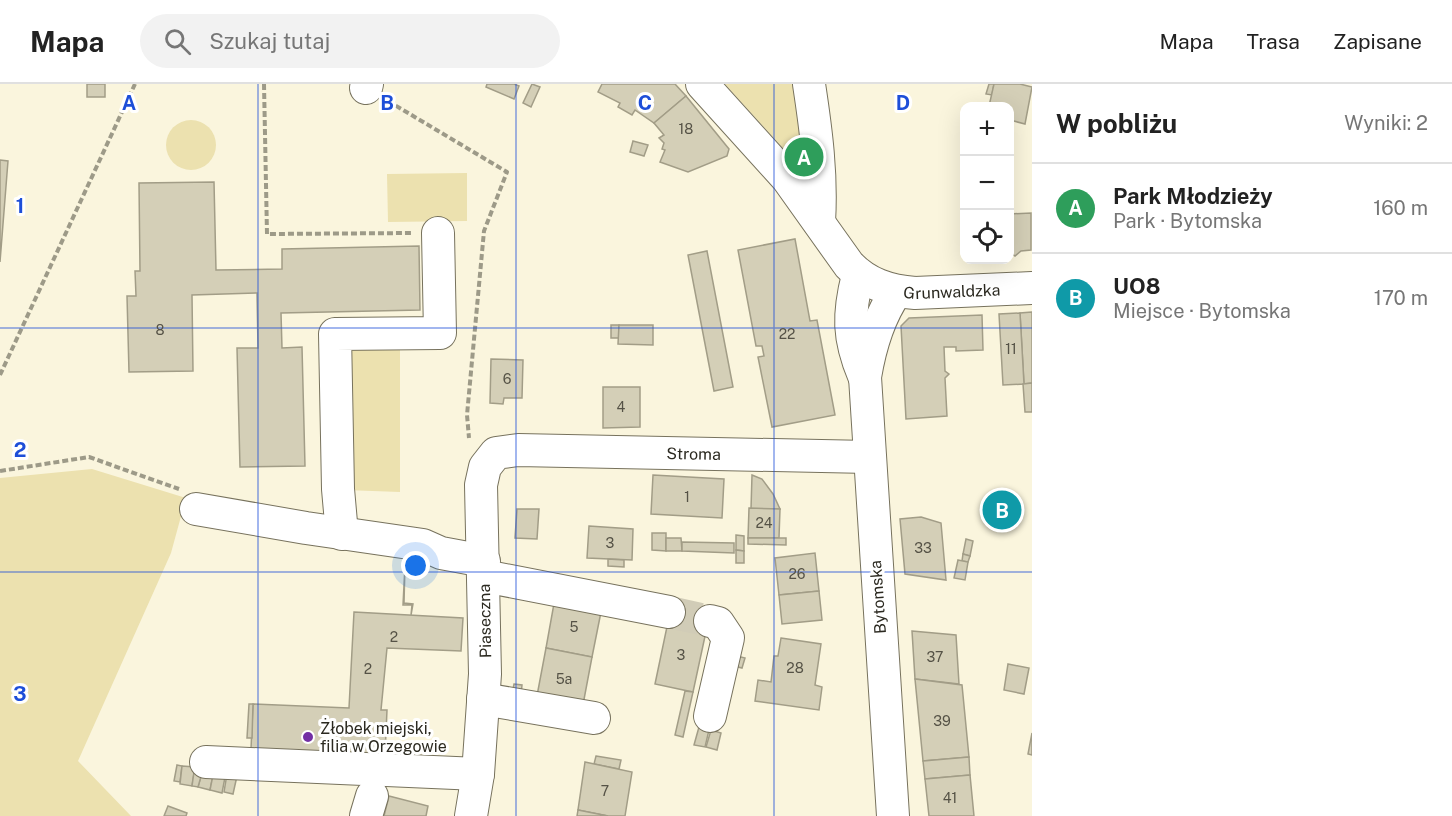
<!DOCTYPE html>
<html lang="pl">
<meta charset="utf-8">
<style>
:root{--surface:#fff;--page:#f2f2f2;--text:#222;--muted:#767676;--line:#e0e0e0;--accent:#732fa4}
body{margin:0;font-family:"Public Sans",sans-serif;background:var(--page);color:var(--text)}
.controls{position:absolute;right:18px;top:18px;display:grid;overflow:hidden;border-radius:12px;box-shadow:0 6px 24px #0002}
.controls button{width:54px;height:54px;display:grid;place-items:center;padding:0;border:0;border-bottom:2px solid var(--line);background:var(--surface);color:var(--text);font:30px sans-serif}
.you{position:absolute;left:416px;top:482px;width:21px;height:21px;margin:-15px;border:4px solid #fff;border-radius:50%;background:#1a73e8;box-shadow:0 0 0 9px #1a73e833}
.badge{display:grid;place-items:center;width:39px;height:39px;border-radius:50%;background:var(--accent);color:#fff;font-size:20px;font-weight:700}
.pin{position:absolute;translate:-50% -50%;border:3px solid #fff;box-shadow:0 2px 6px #0006}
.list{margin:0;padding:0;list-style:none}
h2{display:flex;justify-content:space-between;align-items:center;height:78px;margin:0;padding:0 24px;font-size:26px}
h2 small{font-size:20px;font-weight:400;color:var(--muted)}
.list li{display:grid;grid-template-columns:39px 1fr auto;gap:18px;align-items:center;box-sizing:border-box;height:90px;padding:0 24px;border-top:2px solid var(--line)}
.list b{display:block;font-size:22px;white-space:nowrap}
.list p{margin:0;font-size:20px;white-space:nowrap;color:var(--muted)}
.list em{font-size:20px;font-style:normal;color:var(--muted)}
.icon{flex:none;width:33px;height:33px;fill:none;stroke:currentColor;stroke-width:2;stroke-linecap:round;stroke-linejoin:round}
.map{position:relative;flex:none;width:1032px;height:732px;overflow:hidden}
header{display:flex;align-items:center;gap:36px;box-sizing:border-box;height:84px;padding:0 30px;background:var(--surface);border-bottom:2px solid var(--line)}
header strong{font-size:28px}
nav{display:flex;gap:33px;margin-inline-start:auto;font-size:21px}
.search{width:420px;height:54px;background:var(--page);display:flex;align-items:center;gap:15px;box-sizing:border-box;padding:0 21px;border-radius:33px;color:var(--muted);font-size:22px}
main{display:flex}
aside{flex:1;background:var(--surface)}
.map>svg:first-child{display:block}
</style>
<header>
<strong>Mapa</strong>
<div class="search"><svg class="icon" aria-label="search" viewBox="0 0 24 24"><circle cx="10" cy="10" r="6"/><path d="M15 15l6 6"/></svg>Szukaj tutaj</div>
<nav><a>Mapa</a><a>Trasa</a><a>Zapisane</a></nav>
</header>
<main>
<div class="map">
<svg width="1032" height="732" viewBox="0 0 1032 732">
<rect width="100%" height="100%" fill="#faf5dd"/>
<g fill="#ece1af">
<polygon points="725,0 812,0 818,103"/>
<circle cx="191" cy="61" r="25"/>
<polygon points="467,89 467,137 388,138 387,90"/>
<polygon points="400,257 400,408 345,406 348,268 359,259"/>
<polygon points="92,385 186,414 171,469 78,677 131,732 0,732 0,394"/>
</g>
<g fill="#d4cfb7" stroke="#a29d87" stroke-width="1.5">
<rect x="87" y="0" width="18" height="13"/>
<polygon points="487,0 514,0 519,2 514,15 486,3"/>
<polygon points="532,0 540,3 531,23 523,19"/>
<polygon points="602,0 675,0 686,12 654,39 635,26 632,31 618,23 620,19 598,8"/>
<polygon points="989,0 994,0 992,11 986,10"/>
<polygon points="994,0 1020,0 1032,3 1025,40 1010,36 1010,22 989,22"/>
<polygon points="686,12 729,65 727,72 688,88 660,78 665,66 662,65 664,59 659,54 664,51 654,39"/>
<polygon points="633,57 648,61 644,72 630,68"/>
<polygon points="0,76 8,77 0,178"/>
<polygon points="214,98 216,186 282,185 282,165 419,162 420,226 281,229 282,264 302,263 305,382 240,383 237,264 258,264 257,209 192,211 193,287 129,288 127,212 136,212 135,187 140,187 139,99"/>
<polygon points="1031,129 1031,166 1021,167 1015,172 1010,168 1010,130"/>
<polygon points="795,155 810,237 817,236 835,331 772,343 758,273 764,272 762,262 756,262 738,166"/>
<polygon points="707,167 733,303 714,307 688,171"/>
<polygon points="1032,228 1032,299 1024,300 1020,229"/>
<polygon points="1020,229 1024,300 1003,301 999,230"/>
<polygon points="982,231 983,266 956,267 956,263 944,263 945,287 949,290 945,294 947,332 906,335 901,242 909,234"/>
<rect x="611" y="241" width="8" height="13"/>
<polygon points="619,241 653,241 653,261 618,260"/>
<polygon points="491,275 523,276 522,314 504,314 503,320 490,319"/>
<polygon points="1032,299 1032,328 1025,328 1023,300"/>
<polygon points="603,303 640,303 640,343 603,344"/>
<polygon points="653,391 724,395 722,434 651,430"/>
<polygon points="752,391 762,395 773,410 780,425 751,425"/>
<polygon points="994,416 1013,417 1011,437 992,435"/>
<polygon points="749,424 780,425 779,454 748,454"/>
<polygon points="517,425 539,425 537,455 515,454"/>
<polygon points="921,433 941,439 946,496 905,490 900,435"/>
<polygon points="589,442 633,445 632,476 587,474"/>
<polygon points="652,449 666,449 666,467 652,466"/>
<polygon points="736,451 744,452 744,467 736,466"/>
<polygon points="666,454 681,454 682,467 666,467"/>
<polygon points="748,454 786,454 786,461 748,460"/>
<polygon points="966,455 973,457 970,472 963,470"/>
<polygon points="682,458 734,459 734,469 682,467"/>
<polygon points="736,466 744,467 744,479 736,479"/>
<polygon points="815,469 819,507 779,511 775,474"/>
<polygon points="963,470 970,472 968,478 962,477"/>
<polygon points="608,475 624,476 624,483 608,482"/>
<polygon points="958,476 968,478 965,496 954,494"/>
<polygon points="405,481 404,519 413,520 411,531 412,521 403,521"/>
<polygon points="819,507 822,536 782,540 779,511"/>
<polygon points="555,514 602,523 592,573 546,564"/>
<polygon points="671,524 710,532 696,538 669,533"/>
<polygon points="354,528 463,534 461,567 387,564 381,626 387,626 385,671 251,665 253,620 349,624"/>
<polygon points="669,533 696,538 707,543 693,608 655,600"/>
<polygon points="912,547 956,551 959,600 915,595"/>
<polygon points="781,554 821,560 815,601 822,603 819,626 755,617 758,596 771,598 774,572 778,572"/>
<polygon points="546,564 592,573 582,626 536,617"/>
<polygon points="729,570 745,574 742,584 726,580"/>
<polygon points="1008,580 1029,584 1024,610 1004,606"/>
<polygon points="915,595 962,601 969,673 923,677"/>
<polygon points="514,600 522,601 521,611 512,610"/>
<polygon points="685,607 693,608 683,653 675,651"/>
<polygon points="249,620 253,620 252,654 247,654"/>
<polygon points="699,643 709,646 705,663 694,661"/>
<polygon points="711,646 721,649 717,666 706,663"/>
<polygon points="1032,649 1032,671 1028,670"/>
<polygon points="596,672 621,676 619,685 594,680"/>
<polygon points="969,673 970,691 925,695 923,677"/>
<polygon points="585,678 632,688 625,732 608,732 578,726"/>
<polygon points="177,681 182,682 180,698 174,697"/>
<polygon points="182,682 195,683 192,702 180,700"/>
<polygon points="203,685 214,687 210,706 198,703"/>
<polygon points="214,686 226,688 222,709 210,706"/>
<polygon points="194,688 202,689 198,703 192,702"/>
<polygon points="227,690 237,692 233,710 224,708"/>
<polygon points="970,691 974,732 929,732 925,695"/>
<polygon points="389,712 428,722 426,732 384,732"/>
<polygon points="168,722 187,729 186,732 164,732"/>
<polygon points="578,726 608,732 577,732"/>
</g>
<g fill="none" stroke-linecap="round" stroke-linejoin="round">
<polyline stroke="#d1ccb7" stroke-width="32" stroke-dasharray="32 16" stroke-linecap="butt" points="669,528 710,537"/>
<defs>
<g id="minor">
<path id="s1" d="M702,0L787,94L849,181C867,200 889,207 915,209L1032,204"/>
<path d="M809,0C816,46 822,91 819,138"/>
<polyline points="366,4 367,0"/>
<path d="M858,191C848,230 848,254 864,292"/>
<polyline points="196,425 306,444 423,461 441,469 484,477"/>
<polyline points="342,450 338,405 335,250 440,249 438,149"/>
<polyline points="484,492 669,528"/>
<polyline points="483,615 594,634"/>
<polyline points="710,632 728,554 718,539 710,537"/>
<polyline points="206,678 478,690"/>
<polyline points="366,732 372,712"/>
<path id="s2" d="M471,732L478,690L485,590L481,401L485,383L496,369L518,366L869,373"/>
<path d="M893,732L865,293C870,263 878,234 896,208"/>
</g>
</defs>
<use href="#minor" stroke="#77725d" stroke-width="34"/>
<g stroke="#9d9a88" stroke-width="4" stroke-dasharray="6 3" stroke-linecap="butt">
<polyline points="264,0 267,150 413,149"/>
<polyline points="388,17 507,88 484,147 467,331 469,354"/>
<polyline points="0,291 135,0"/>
<polyline points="0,387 89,373 179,405"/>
</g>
<use href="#minor" stroke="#fff" stroke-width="32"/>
</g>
<path fill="none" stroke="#1d4ed8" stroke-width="1.5" stroke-opacity="0.55" d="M258,0V732M516,0V732M774,0V732M0,244H1032M0,488H1032"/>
<circle fill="#732fa4" stroke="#fff" stroke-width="2" cx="308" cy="653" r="6"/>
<g text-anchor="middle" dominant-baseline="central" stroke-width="6" stroke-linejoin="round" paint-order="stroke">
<g font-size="14" fill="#555246">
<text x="686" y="45">18</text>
<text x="160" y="246">8</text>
<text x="787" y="250">22</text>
<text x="1011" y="265">11</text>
<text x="507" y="295">6</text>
<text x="621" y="323">4</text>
<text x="687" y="413">1</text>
<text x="764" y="439">24</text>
<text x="610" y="459">3</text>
<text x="923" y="464">33</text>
<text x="797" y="490">26</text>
<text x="574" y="543">5</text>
<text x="394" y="553">2</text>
<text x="681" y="571">3</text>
<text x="935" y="573">37</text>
<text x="795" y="584">28</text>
<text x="368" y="585">2</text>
<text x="564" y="595">5a</text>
<text x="942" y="637">39</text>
<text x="605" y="707">7</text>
<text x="950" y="714">41</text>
</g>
<g font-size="16" fill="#2b2920" stroke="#fff">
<text stroke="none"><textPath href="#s1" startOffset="344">Grunwaldzka</textPath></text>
<text stroke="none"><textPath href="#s2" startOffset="566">Stroma</textPath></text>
<text transform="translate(878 513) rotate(-94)">Bytomska</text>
<text transform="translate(485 537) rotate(-91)">Piaseczna</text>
</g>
<g font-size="16" fill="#2b2920" stroke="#fff" text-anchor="start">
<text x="320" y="644">Żłobek miejski,<tspan x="320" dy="18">filia w Orzegowie</tspan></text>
</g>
</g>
<g font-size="20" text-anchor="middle" font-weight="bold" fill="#1d4ed8" stroke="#fff" stroke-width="6" stroke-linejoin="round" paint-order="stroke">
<text x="129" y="26">A</text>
<text x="387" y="26">B</text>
<text x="645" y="26">C</text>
<text x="903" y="26">D</text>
<text x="20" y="129">1</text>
<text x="20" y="373">2</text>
<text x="20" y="617">3</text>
</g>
</svg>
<div class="controls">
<button>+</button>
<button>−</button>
<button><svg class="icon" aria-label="locate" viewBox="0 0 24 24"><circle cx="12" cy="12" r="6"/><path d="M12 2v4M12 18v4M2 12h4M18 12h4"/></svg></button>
</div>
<div class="you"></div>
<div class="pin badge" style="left:804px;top:73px;background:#2e9e5b">A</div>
<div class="pin badge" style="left:1002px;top:426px;background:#0f9aa8">B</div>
</div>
<aside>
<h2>W pobliżu<small>Wyniki: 2</small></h2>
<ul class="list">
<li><span class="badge" style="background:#2e9e5b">A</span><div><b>Park Młodzieży</b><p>Park · Bytomska</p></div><em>160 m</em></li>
<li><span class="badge" style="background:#0f9aa8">B</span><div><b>UO8</b><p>Miejsce · Bytomska</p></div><em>170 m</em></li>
</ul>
</aside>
</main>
